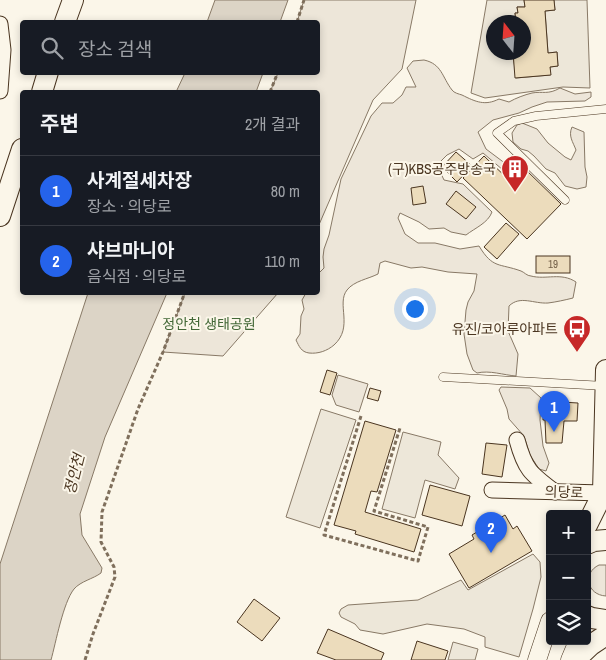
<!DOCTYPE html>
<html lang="ko">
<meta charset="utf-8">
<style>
:root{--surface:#171b24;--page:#20242c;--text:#f1f3f6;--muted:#9ea1a6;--line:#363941;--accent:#2563eb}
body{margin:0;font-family:"Archivo Narrow","Noto Sans KR",sans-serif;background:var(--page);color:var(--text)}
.controls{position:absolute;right:15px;bottom:15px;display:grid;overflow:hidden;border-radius:5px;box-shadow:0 2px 8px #0003}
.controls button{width:45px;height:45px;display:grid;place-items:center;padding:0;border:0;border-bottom:1px solid var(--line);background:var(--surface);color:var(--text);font:25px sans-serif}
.compass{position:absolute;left:486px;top:15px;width:45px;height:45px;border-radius:50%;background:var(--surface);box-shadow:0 2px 8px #0003;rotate:343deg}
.you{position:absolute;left:414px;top:308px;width:18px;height:18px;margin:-12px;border:4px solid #fff;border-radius:50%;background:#1a73e8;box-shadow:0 0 0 8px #1a73e833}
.badge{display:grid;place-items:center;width:32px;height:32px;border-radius:50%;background:var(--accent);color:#fff;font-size:16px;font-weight:700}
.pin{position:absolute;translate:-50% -41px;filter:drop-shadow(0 1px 2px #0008)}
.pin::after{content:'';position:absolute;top:26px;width:18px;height:15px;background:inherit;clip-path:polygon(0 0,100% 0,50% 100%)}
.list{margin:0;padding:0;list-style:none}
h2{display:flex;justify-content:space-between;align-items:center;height:65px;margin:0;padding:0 20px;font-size:21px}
h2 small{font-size:16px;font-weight:400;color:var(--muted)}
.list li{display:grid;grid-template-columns:32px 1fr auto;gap:15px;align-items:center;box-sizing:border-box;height:70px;padding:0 20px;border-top:1px solid var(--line)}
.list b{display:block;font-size:19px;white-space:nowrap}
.list p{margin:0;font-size:16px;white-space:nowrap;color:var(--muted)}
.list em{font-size:16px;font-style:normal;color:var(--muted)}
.icon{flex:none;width:28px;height:28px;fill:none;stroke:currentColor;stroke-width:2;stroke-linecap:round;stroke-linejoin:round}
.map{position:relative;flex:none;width:606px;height:660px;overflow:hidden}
.search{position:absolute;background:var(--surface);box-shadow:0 2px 8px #0003;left:20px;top:20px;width:300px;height:55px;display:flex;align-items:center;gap:12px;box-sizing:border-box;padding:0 18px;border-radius:5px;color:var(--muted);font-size:19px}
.panel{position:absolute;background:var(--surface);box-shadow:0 2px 8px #0003;left:20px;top:90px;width:300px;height:205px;border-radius:5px}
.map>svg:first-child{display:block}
</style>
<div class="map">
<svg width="606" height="660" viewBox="0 0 606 660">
<rect width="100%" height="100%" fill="#fbf6e9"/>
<g fill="#ede6d9" stroke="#887966">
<polygon points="304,0 416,0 402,69 373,100 318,227 318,92 270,92 278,73 318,72 318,22 297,22"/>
<path d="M424,60C442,64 442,77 452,90C454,93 459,94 462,95C476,102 485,106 499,99L509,102C516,98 524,95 532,93C543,91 548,95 560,88L575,94L591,92V97L585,101L547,102L532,107L519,113L493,120L478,132L486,149L506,164V168L503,170L483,153L473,159L459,149L447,155L437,165L444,180L463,184L492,212C488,223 475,228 466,235L451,232L444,228L429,229L419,222L400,213L398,218L405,234L418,243H435L460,249L479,246C493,269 499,263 521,271C524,272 527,276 531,276C546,280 561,272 576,282L573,298C565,300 556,302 548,303C534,304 520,295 509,306L508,331L518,354L516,376C503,375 490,370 477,373L473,370L467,354L464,334L466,310L468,302L474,291L477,274L448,272L422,267L411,268L385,261L380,263L378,274C368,279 354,281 347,290C336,304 354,327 334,345C327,351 318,354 309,353C301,352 299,346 296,340L300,334L301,316L304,309L302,300L306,293L318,292V274L324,268L323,257L324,249L329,235L341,179L371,116L382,103H393L402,95L406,87H416L407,68L413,61Z"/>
<path d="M522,123L537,129L548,143L565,157L571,160L576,150C573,142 568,136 572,127L584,132L585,167L587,177L586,187L577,189L565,186L555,173L546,169L534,156L528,151L521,149L513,142L512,133L517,125Z"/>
<polygon points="185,293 185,292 278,293 223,356 163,352"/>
<polygon points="338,375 368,384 359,412 336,405 332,395"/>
<polygon points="501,387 530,388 541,398 540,420 543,446 549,463 546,471 539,469 530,455 524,436 509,419 507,409 499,390"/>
<path d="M599,565H606V596C587,595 582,573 599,565Z"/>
</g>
<g fill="#ede7d9" stroke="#887966">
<polygon points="487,0 524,0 525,7 517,7 518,13 515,13 516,22 494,22 494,52 513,53 516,78 550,75 550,67 558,66 557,52 548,53 545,11 555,10 554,0 587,0 590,88 563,87 485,98 471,93"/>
<polygon points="321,409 356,420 320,528 286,517"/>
<polygon points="403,432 441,442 438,455 459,478 455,489 425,480 415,518 382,509"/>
<polygon points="533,554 540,562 541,577 533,609 519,657 485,647 485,637 464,629 427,624 383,634 360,630 355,624 341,617 339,613 341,609 348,605 418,600 461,580 468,590"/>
<polygon points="453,642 478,649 475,660 448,660"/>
</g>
<g fill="#dcd4c6" stroke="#887966">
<polygon points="215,0 288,0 280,22 207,22"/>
<polygon points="185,73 185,72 263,73 256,92 176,92"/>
<path d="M88,293H167L105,437L80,514L82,535L102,568L101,573C93,579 81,581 74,589C63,603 56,642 51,660H0V564Z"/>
</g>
<g fill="#ecdcbc" stroke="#4a3520">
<polygon points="524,0 554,0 555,10 545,11 548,53 557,52 558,66 550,67 551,75 515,78 513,52 524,52 524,22 516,22 515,13 518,13 517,7 525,7"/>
<polygon points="456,152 472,166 457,182 442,167"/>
<polygon points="484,156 512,183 525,169 561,204 527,239 463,178"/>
<polygon points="423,186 426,203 413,205 411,188"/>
<polygon points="456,191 476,207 466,219 446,204"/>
<polygon points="506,223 519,234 497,259 484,247"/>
<rect x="536" y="256" width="34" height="17"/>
<polygon points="327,370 337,373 330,395 320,392"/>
<polygon points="370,388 381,391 378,401 367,398"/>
<polygon points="544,401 578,403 577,421 564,421 562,443 546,443 545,420 543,420"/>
<polygon points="365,421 396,430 377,492 371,491 365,512 421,529 414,552 355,534 356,531 334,525"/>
<polygon points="486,443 507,445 502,477 482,474"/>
<polygon points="430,485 470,496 462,526 422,515"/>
<polygon points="505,515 513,529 517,526 532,551 469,588 449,554 474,539 472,535"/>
<polygon points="254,599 280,618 262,641 237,622"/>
<polygon points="328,629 384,653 381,660 336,660 317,653"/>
<polygon points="417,641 448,651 445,660 411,660"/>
</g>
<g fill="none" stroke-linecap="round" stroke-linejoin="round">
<defs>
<g id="service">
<polyline points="565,200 497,133 514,121 536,116 606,109"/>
<polyline points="443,377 605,386"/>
</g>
<g id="minor">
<polyline points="0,24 3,50 0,91"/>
<path d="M517,440C525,470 531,474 555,492"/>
<polyline points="492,490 603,493"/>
</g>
<g id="tertiary">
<polyline points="537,660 550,621"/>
<polyline points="570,660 578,641"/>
</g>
<g id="secondary">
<polyline points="65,22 73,0"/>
<polyline points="42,92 48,72"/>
<polyline points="0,216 22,149"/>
<polyline points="587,525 603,493 606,370"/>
<polyline points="587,544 594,541 606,540"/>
<polyline points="587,616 592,618 606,620"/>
<polyline points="575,660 591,645 606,635"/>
</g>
</defs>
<use href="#service" stroke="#4a3520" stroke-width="9"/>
<use href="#minor" stroke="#4a3520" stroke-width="17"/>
<use href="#tertiary" stroke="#4a3520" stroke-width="19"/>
<use href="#secondary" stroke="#4a3520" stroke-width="22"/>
<g stroke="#7f6f5c" stroke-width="3" stroke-dasharray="4 2.5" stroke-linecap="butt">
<polyline points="297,22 304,0"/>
<polyline points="270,92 278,72"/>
<polyline points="361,416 324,535 418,561 428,527 374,511 400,428"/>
<polyline points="85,660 93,634 115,577 114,567 101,542 102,512 138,409 163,352 185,292"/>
</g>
<use href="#service" stroke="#fbf6e9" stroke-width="8"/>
<use href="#minor" stroke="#fbf6e9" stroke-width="15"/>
<use href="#tertiary" stroke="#fbf6e9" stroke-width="18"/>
<use href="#secondary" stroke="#fbf6e9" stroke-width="20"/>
</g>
<defs>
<symbol id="building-pin" viewBox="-11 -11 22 30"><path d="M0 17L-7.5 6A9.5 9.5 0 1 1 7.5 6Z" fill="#c62828" stroke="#fbf6e9"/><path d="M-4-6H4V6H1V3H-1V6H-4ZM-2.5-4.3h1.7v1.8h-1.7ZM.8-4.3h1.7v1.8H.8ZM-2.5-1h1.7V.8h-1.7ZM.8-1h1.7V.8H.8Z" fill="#fff"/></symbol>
<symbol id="bus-pin" viewBox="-11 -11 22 30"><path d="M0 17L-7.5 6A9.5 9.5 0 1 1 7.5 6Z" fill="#c62828" stroke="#fbf6e9"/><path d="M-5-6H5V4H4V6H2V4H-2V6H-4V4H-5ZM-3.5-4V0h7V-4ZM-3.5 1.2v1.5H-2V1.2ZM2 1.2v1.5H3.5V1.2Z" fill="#fff"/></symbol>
</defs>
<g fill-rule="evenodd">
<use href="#building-pin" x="499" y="153" width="32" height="43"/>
<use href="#bus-pin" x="561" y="313" width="32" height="43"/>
</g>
<g text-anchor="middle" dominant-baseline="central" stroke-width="4" stroke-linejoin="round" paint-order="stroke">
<g font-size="11" fill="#725f47">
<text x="553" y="264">19</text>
</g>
<g font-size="14" fill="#4a3520" stroke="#fbf6e9" text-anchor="end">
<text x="496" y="169">(구)KBS공주방송국</text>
<text x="558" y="329">유진/코아루아파트</text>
</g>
<g font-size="14" fill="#436837" stroke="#fbf6e9">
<text x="209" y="324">정안천 생태공원</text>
</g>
<g font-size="14" fill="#4a3520" stroke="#fbf6e9">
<text transform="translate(564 492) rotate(2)">의당로</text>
</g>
<g font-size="15" font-style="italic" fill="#4a3520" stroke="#fbf6e9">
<text transform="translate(74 474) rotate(-76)">정안천</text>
</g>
</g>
</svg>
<div class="controls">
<button>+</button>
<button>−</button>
<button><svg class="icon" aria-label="layers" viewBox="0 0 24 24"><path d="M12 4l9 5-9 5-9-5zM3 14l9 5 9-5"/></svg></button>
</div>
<svg class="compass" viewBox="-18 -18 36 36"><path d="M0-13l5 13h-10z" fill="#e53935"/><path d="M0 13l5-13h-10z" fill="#9ea1a6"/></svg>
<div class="you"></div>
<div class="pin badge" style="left:554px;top:432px">1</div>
<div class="pin badge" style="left:491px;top:553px">2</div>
<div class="search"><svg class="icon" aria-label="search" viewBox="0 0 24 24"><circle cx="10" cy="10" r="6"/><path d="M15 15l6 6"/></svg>장소 검색</div>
<section class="panel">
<h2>주변<small>2개 결과</small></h2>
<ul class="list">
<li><span class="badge">1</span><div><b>사계절세차장</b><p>장소 · 의당로</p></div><em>80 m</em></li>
<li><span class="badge">2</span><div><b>샤브마니아</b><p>음식점 · 의당로</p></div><em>110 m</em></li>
</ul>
</section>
</div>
